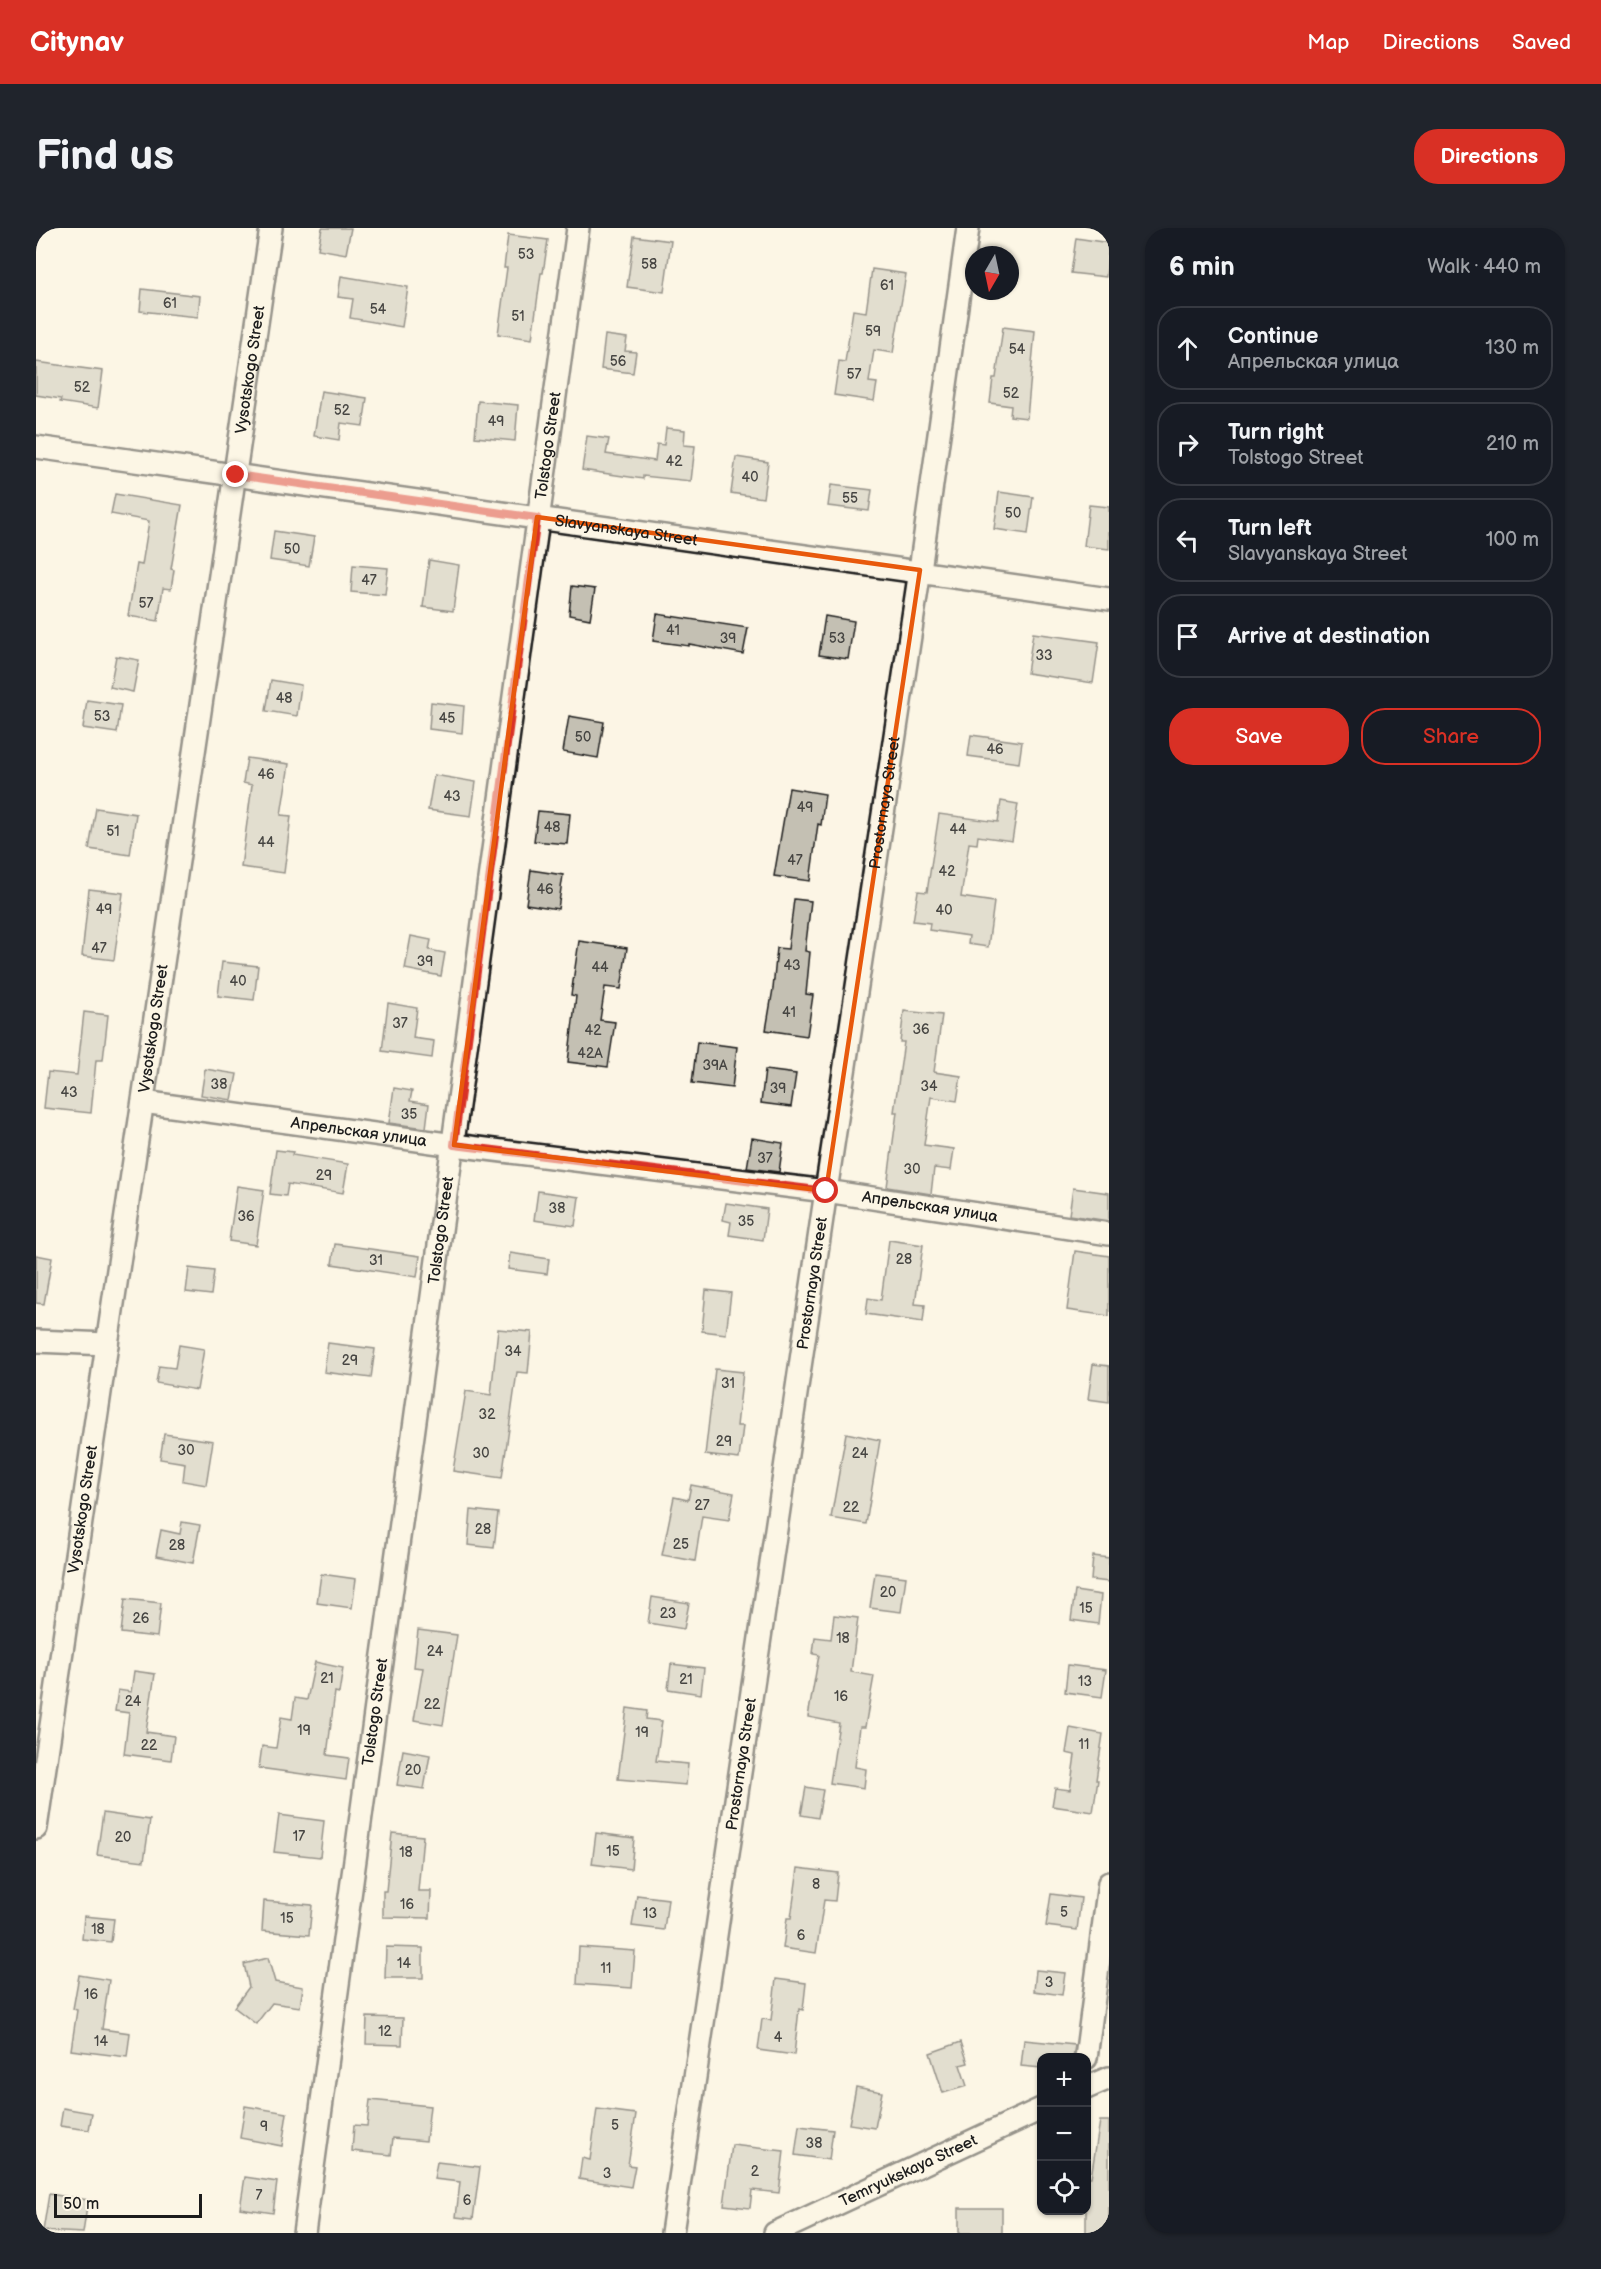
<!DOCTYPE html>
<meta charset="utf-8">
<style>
:root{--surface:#171b24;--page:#20242c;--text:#f1f3f6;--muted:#9ea1a6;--line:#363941;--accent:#d93025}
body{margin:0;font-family:"Balsamiq Sans",sans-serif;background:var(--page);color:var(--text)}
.controls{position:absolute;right:18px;bottom:18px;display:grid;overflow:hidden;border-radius:12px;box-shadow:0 2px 4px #0004}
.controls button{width:54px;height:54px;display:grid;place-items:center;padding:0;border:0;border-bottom:2px solid var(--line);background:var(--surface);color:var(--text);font:30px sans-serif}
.compass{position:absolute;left:929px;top:18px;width:54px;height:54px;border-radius:50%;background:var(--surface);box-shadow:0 2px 4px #0004;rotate:189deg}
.scale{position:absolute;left:18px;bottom:15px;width:148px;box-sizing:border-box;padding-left:6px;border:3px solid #1c1c1c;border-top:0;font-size:16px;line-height:21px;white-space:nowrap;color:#1c1c1c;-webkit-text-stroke:4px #fcf5e5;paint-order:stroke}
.stop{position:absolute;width:18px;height:18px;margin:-14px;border:4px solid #d93025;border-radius:50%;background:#fff}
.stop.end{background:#d93025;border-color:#fff;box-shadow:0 2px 6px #0008}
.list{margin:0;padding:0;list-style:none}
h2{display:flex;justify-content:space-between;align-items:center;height:78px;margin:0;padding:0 24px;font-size:26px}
h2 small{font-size:20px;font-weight:400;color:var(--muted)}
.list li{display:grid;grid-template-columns:39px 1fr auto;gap:18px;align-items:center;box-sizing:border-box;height:84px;margin:0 12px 12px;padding:0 12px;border:2px solid var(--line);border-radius:24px}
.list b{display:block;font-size:22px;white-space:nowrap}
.list p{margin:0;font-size:20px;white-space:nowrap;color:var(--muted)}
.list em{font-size:20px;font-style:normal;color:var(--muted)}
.actions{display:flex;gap:12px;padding:18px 24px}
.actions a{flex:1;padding:14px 0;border:2px solid var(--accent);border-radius:24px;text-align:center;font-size:21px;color:var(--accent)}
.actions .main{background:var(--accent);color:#fff}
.icon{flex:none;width:33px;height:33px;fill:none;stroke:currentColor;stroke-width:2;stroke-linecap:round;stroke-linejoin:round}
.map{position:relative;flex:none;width:1073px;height:2005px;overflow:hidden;border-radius:24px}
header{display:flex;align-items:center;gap:36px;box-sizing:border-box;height:84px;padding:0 30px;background:var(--accent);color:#fff}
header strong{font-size:28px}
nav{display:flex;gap:33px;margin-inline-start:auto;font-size:21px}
.intro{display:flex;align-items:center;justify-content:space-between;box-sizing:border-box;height:144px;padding:0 36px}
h1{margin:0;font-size:42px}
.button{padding:15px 27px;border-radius:24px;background:var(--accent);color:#fff;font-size:21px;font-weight:700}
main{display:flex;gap:36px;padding:0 36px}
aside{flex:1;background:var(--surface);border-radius:24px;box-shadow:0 2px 4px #0004}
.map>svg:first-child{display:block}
</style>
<header>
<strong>Citynav</strong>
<nav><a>Map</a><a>Directions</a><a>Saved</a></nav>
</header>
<div class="intro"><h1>Find us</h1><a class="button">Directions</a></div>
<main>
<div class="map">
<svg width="1073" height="2005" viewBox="0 0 1073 2005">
<rect width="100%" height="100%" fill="#fcf5e5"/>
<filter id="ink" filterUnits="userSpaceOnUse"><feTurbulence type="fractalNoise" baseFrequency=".0167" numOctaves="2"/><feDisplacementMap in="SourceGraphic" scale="12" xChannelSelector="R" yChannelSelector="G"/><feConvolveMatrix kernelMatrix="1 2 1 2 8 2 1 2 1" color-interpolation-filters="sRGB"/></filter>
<g filter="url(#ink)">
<g fill="#c4c0b3" stroke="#1c1c1c" stroke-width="1.5">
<polygon points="286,0 315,0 310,26 282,21"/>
<polygon points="472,7 512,12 507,45 505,45 496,111 462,106 471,40 468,40"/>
<polygon points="598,8 635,13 628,64 591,59"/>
<polygon points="1040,10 1073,15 1070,49 1035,45"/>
<polygon points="836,41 870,46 857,125 838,122 833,154 841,155 838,173 798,167 803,133 809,134 817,82 830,84"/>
<polygon points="305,48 372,59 366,99 314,90 317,71 302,69"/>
<polygon points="106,61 164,68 162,89 104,83"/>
<polygon points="967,99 999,103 991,190 974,188 975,178 954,175 957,150 960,150"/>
<polygon points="569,107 591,110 589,123 600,124 597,145 565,141"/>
<polygon points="0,134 67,143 62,180 24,174 25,171 0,167"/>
<polygon points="285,163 331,170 327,198 305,195 303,212 278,208"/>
<polygon points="442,173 482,177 479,213 439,209"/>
<polygon points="630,200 649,202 648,217 659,218 655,253 607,248 607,251 546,242 551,208 573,211 570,226 619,233 621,216 628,217"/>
<polygon points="700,229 732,234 727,270 695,265"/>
<polygon points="795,257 836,262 833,283 792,278"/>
<polygon points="963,264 997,269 992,306 958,301"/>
<polygon points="79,266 146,277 135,341 138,342 135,361 127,360 122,393 92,388 101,336 106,337 113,293 75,286"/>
<polygon points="1053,277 1073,279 1073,321 1048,318"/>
<polygon points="238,303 278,309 273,338 234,332"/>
<polygon points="393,332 423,337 417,383 387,379"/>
<polygon points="317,337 352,340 349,367 315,364"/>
<polygon points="536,358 559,361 554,391 533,387"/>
<polygon points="621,386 712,400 707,426 653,416 653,418 617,413"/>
<polygon points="789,388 818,393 812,431 783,427"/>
<polygon points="997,405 1063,414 1057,455 991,445"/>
<polygon points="80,428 103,432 97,464 74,459"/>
<polygon points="235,452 265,457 261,488 230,483"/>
<polygon points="51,472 85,477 81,505 47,500"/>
<polygon points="395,474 428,478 426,505 393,501"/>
<polygon points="533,488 568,494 562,530 527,524"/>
<polygon points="935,507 986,514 983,535 932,528"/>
<polygon points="211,530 253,536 245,587 255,588 248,645 205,639 216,557 207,555"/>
<polygon points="398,547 440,554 435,588 392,582"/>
<polygon points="753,560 789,566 785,597 782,596 774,653 738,648"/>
<polygon points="965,573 982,576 976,613 942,608 941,616 933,615 925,669 958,674 952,719 932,716 933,708 893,702 894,695 877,693 882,663 891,664 903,586 962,594"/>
<polygon points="60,580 100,586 94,627 53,621"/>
<polygon points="502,583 534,586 531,616 498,613"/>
<polygon points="495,642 527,647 522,681 490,676"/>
<polygon points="53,661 87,665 78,732 46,728"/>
<polygon points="758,671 775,673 769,723 774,724 770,766 777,767 771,808 730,802 737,761 741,720 752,721"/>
<polygon points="375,708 395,712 393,722 409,725 405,748 369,741"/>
<polygon points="543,713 591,720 585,761 569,759 564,792 579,794 572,839 532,834 540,768 535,767"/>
<polygon points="186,734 222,738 218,772 182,768"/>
<polygon points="352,775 381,780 377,810 398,813 396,830 346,823"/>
<polygon points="868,783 906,787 898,844 925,848 921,873 895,869 888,917 918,921 915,942 898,940 895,966 851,959 861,884 858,884 868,814 864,814"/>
<polygon points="48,784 72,787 67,832 60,832 55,885 8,880 12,844 41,847"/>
<polygon points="661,814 701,819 696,860 656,855"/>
<polygon points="169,841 201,846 196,872 165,867"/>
<polygon points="729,842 760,846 755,879 725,875"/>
<polygon points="358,860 376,863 374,873 393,876 390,900 353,895"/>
<polygon points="716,910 747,915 743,944 711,940"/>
<polygon points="240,922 257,924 256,927 312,936 307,965 252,956 250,968 234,966"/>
<polygon points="201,958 228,962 220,1017 193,1013"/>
<polygon points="1037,960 1073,965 1073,993 1033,987"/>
<polygon points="502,963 543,969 539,998 498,992"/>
<polygon points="690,975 731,981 727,1012 693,1007 695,994 687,992"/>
<polygon points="853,1012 887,1017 879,1076 889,1077 887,1094 830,1086 832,1070 845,1072"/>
<polygon points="299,1016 384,1028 381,1049 296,1036"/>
<polygon points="1039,1023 1073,1028 1073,1088 1031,1082"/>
<polygon points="474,1025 513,1031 511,1046 472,1041"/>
<polygon points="0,1027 16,1030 8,1076 0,1075"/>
<polygon points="153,1040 178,1043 175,1067 150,1064"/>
<polygon points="670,1062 695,1065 690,1106 666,1103"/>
<polygon points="462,1101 496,1104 492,1145 481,1144 466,1250 417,1243 430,1163 455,1167"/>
<polygon points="292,1115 339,1121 335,1150 288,1144"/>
<polygon points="143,1117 168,1121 161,1162 120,1155 123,1138 139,1140"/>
<polygon points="1057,1136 1073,1138 1073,1174 1052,1171"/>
<polygon points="679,1141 707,1144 701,1198 707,1198 703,1231 669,1227"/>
<polygon points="810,1205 844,1212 830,1296 795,1290"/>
<polygon points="128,1206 177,1213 170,1257 147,1253 149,1235 124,1231"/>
<polygon points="655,1257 698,1265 693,1292 666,1288 659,1333 626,1327 638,1269 652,1272"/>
<polygon points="435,1282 462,1285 458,1320 432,1317"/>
<polygon points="146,1294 164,1297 157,1335 120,1328 125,1302 144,1306"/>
<polygon points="1057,1328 1073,1330 1073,1354 1055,1352"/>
<polygon points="839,1345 870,1349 865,1384 834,1380"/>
<polygon points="285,1346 320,1351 316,1380 281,1375"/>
<polygon points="1039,1363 1065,1367 1062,1396 1035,1392"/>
<polygon points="616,1369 653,1375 648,1401 612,1395"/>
<polygon points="89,1371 125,1375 121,1409 85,1405"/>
<polygon points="798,1387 822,1390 815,1444 838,1448 829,1499 824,1499 819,1539 830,1541 828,1560 794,1555 803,1495 772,1489 783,1427 777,1426 779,1409 795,1411"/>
<polygon points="382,1402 421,1407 407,1497 378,1492 387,1440 378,1439"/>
<polygon points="279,1434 307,1440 303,1465 299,1464 291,1527 313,1530 310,1552 223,1540 226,1518 240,1520 245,1489 256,1491 259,1470 271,1472"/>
<polygon points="635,1436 668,1440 665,1466 632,1461"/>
<polygon points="1032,1437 1070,1442 1066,1469 1029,1464"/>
<polygon points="98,1443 119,1446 110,1504 138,1508 135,1532 88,1526 93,1485 79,1483 82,1462 95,1464"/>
<polygon points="591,1480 611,1483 610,1491 626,1493 620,1533 652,1536 650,1557 582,1551"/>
<polygon points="1034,1500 1067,1506 1060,1552 1062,1552 1057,1584 1016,1578 1019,1560 1034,1562 1039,1527 1030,1525"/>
<polygon points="367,1522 394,1527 388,1561 361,1557"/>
<polygon points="770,1559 787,1562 782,1590 765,1587"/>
<polygon points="67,1585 114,1592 108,1633 61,1627"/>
<polygon points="243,1587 288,1593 284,1629 238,1624"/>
<polygon points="356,1605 387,1608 382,1663 395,1663 394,1690 347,1689 347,1663 350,1663"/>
<polygon points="560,1605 598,1610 595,1641 556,1636"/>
<polygon points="762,1640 802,1645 799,1673 788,1672 780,1725 747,1720 751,1690 755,1690"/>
<polygon points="1015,1666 1045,1670 1041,1702 1010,1698"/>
<polygon points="601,1667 632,1671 628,1702 596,1698"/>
<polygon points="228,1673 276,1677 273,1707 226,1703"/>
<polygon points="48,1688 78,1691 75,1714 46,1711"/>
<polygon points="350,1719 387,1720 387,1750 349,1750"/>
<polygon points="543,1719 599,1723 596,1760 541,1756"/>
<polygon points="232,1730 239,1754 267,1759 264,1779 236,1775 220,1796 198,1779 213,1759 208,1736"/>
<polygon points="1000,1742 1029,1745 1026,1767 998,1763"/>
<polygon points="43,1747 73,1752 66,1801 94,1805 91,1829 35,1822 41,1782 37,1781"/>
<polygon points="740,1751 770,1755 767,1782 763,1781 758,1827 722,1822 726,1791 735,1792"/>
<polygon points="331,1789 367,1790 366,1817 330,1816"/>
<polygon points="988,1812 1039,1817 1037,1830 1005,1830 1005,1840 985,1838"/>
<polygon points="925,1814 932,1835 924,1837 931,1858 907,1865 894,1825"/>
<polygon points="820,1859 846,1864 839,1900 813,1896"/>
<polygon points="334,1872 394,1878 390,1913 357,1910 355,1927 316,1923 318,1897 331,1898"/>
<polygon points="209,1878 251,1885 246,1918 204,1910"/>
<polygon points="27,1880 56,1885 53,1902 24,1898"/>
<polygon points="561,1881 600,1886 592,1937 599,1938 595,1959 543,1951 546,1930 554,1932"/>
<polygon points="1064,1893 1073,1893 1073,2005 1050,2005 1050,1949 1055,1949"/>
<polygon points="763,1898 797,1902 793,1932 759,1927"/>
<polygon points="696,1917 748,1923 743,1965 716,1962 714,1980 688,1977"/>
<polygon points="401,1934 444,1939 437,1991 420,1989 424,1954 398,1951"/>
<polygon points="209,1949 241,1954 237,1985 204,1980"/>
<polygon points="13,1966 52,1972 47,2005 7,2003"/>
<rect x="923" y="1980" width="43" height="25"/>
</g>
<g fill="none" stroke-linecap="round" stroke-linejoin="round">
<defs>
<g id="minor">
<path id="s1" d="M0,219L1073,371"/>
<path id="s2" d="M107,874L418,917L790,963L1073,1006"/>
<polyline points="0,1113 71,1116"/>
<path id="s3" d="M0,1600L235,0"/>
<polyline points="1050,1830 1073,1655"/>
<polyline points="1050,1860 1073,1850"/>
<path id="s4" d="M268,2005L542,0"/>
<path id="s5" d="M636,2005L790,963L884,342L932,0"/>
<path id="s6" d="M739,2005L1005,1881"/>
</g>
</defs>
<use href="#minor" stroke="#1c1c1c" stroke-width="26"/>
<use href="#minor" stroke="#fcf5e5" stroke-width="21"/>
</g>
</g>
<g fill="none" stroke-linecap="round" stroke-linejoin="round" filter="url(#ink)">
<polyline stroke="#d93025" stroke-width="8" points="200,247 501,290 418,917 790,963"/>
</g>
<path d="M0 0H1073V2005H0ZM501,289L884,342L790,963L418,917Z" fill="#fcf5e5" fill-opacity=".55" fill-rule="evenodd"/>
<path fill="none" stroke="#e8590c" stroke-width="4.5" stroke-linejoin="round" d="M501,289L884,342L790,963L418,917Z"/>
<g text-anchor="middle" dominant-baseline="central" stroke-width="4.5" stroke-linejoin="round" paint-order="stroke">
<g font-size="14" fill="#464542">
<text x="490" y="26">53</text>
<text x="613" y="36">58</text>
<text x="851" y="57">61</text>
<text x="134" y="75">61</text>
<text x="342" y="81">54</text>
<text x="482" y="88">51</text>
<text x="837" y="103">59</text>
<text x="981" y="121">54</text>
<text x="582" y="133">56</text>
<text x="818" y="146">57</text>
<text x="46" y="159">52</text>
<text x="975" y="165">52</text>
<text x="306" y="182">52</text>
<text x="460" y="193">49</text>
<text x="638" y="233">42</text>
<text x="714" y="249">40</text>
<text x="814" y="270">55</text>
<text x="977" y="285">50</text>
<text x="256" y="321">50</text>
<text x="333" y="352">47</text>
<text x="110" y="375">57</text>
<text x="637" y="402">41</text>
<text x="692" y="410">39</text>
<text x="801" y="410">53</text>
<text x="1008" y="427">33</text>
<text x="248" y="470">48</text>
<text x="66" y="488">53</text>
<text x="411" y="490">45</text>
<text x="547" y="509">50</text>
<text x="959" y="521">46</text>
<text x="230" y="546">46</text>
<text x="416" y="568">43</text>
<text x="769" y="579">49</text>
<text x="516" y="599">48</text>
<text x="922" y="601">44</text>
<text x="77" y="603">51</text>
<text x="230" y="614">44</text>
<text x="759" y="632">47</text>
<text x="911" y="643">42</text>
<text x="509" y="661">46</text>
<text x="68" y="681">49</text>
<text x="908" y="682">40</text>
<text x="63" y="720">47</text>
<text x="389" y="733">39</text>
<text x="756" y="737">43</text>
<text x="564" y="739">44</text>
<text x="202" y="753">40</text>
<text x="753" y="784">41</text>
<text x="364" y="795">37</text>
<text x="885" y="801">36</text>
<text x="557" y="802">42</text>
<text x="554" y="825">42А</text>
<text x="679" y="837">39А</text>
<text x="183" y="856">38</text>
<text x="893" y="858">34</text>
<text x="742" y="860">39</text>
<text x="33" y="864">43</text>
<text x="373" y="886">35</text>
<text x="729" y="930">37</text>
<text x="876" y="941">30</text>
<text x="288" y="947">29</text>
<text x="521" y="980">38</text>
<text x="210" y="988">36</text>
<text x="710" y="993">35</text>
<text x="868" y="1031">28</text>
<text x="340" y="1032">31</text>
<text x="477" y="1123">34</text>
<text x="314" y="1132">29</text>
<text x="692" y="1155">31</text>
<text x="451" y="1186">32</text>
<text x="688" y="1213">29</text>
<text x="150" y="1222">30</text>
<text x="445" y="1225">30</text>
<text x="824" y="1225">24</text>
<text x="666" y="1277">27</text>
<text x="815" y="1279">22</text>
<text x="447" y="1301">28</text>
<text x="645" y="1316">25</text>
<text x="141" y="1317">28</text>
<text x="852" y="1364">20</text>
<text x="1050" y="1380">15</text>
<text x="632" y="1385">23</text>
<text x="105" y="1390">26</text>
<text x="807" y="1410">18</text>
<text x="399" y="1423">24</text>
<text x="291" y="1450">21</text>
<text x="650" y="1451">21</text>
<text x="1049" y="1453">13</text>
<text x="805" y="1468">16</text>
<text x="97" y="1473">24</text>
<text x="396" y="1476">22</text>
<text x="268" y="1502">19</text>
<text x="606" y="1504">19</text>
<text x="1048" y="1516">11</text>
<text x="113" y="1517">22</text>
<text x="377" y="1542">20</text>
<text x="263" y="1608">17</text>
<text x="87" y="1609">20</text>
<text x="577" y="1623">15</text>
<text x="370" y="1624">18</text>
<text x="780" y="1656">8</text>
<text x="371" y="1676">16</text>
<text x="1028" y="1684">5</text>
<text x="614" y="1685">13</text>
<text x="251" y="1690">15</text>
<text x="62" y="1701">18</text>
<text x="765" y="1707">6</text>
<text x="368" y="1735">14</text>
<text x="570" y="1740">11</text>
<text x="1013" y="1754">3</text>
<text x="55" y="1766">16</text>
<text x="349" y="1803">12</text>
<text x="742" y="1809">4</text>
<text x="65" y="1813">14</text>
<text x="579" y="1897">5</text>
<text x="228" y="1898">9</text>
<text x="778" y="1915">38</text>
<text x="719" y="1943">2</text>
<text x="571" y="1945">3</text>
<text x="223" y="1967">7</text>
<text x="431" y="1972">6</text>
</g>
<g font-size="16" fill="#1c1c1c" stroke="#fcf5e5">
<text stroke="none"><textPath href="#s3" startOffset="1474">Vysotskogo Street</textPath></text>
<text stroke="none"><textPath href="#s4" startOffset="1804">Tolstogo Street</textPath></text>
<text stroke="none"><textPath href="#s1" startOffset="596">Slavyanskaya Street</textPath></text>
<text stroke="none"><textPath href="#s5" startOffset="1446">Prostornaya Street</textPath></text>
<text stroke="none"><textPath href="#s3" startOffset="808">Vysotskogo Street</textPath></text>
<text stroke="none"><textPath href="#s2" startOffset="218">Апрельская улица</textPath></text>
<text stroke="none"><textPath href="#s2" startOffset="794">Апрельская улица</textPath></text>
<text stroke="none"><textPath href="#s4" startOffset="1012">Tolstogo Street</textPath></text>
<text stroke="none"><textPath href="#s5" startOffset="960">Prostornaya Street</textPath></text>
<text stroke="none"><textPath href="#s3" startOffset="322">Vysotskogo Street</textPath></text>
<text stroke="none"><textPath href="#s4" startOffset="526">Tolstogo Street</textPath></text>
<text stroke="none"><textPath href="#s5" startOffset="474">Prostornaya Street</textPath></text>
<text stroke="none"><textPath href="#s6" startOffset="147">Temryukskaya Street</textPath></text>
</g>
</g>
</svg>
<div class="controls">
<button>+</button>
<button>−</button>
<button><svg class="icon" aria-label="locate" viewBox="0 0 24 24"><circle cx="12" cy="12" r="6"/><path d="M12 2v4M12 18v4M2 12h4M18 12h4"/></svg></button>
</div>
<svg class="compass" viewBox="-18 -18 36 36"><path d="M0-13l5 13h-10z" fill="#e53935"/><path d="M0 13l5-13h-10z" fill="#9ea1a6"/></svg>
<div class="scale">50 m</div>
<div class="stop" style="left:790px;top:963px"></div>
<div class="stop end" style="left:200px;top:247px"></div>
</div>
<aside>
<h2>6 min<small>Walk · 440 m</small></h2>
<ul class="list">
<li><svg class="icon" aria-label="ahead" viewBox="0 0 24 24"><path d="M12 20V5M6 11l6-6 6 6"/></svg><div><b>Continue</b><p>Апрельская улица</p></div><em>130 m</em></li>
<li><svg class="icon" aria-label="right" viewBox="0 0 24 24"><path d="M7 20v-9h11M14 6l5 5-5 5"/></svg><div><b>Turn right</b><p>Tolstogo Street</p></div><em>210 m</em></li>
<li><svg class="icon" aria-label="left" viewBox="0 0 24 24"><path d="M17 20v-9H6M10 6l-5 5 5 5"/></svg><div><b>Turn left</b><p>Slavyanskaya Street</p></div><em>100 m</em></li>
<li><svg class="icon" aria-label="arrive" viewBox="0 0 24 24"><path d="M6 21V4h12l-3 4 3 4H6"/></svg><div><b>Arrive at destination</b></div></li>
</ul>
<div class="actions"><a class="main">Save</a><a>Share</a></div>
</aside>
</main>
